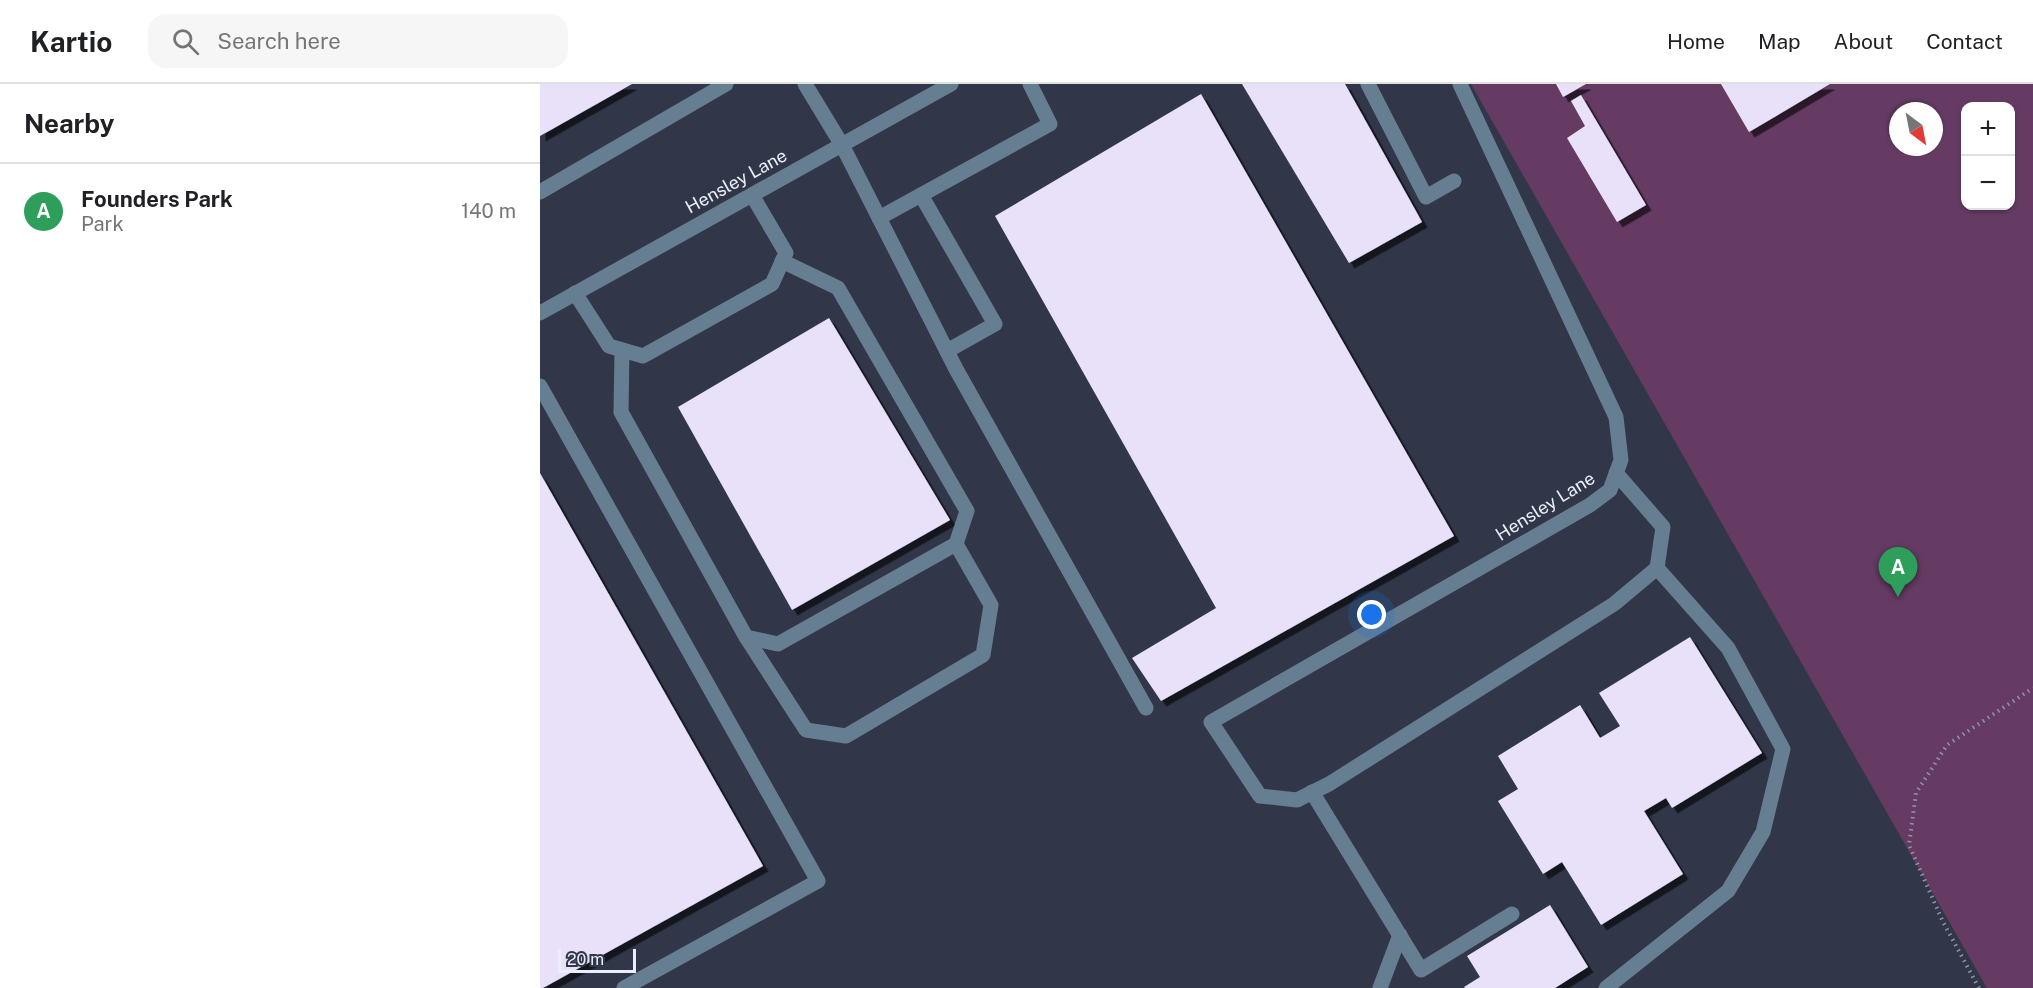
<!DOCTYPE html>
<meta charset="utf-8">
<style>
:root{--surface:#fff;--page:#f6f6f6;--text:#202124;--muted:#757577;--line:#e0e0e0;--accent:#84583b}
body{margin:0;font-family:"Public Sans",sans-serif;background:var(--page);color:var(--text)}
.controls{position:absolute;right:18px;top:18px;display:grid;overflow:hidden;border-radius:12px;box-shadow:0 2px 4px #0004}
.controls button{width:54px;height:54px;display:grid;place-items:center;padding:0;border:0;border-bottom:2px solid var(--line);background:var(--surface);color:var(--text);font:30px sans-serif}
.compass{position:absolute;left:1349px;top:18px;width:54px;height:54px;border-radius:50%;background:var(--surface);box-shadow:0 2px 4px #0004;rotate:148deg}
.scale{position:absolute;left:18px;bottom:15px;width:78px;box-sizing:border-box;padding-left:6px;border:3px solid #ebeffb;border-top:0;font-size:16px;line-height:21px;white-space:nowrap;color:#ebeffb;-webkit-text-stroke:4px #313749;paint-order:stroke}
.you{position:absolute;left:832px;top:531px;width:21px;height:21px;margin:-15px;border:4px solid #fff;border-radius:50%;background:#1a73e8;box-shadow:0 0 0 9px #1a73e833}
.badge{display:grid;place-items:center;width:39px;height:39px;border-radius:50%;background:var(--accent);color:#fff;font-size:20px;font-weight:700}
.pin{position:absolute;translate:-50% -50px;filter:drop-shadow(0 2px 3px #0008)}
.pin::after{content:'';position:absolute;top:32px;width:21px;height:18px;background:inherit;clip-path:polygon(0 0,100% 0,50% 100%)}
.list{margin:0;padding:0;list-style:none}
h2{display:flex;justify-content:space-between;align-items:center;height:78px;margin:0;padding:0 24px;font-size:26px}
h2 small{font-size:20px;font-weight:400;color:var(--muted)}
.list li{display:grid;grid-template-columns:39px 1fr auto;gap:18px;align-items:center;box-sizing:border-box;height:96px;padding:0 24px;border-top:2px solid var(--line)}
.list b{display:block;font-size:22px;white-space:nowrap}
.list p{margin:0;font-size:20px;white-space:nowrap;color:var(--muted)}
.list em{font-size:20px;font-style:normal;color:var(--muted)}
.icon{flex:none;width:33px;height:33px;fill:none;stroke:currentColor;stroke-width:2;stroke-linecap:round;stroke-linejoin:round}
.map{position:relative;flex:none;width:1493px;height:904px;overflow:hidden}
header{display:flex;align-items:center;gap:36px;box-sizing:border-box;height:84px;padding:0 30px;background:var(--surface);border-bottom:2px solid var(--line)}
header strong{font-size:28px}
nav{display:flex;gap:33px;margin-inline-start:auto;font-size:21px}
.search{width:420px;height:54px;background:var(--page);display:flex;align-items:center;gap:15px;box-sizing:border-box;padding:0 21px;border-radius:18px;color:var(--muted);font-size:22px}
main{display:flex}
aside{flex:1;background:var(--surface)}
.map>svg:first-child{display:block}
</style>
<header>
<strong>Kartio</strong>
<div class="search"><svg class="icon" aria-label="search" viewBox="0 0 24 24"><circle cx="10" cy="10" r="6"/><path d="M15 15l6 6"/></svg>Search here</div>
<nav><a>Home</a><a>Map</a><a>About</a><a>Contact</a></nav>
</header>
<main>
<aside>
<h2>Nearby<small></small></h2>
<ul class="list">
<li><span class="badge" style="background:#2e9e5b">A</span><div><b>Founders Park</b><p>Park</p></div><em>140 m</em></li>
</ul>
</aside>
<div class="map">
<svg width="1493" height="904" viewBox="0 0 1493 904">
<defs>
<filter id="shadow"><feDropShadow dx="5.5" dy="5.5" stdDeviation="0" flood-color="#0009"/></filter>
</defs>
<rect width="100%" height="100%" fill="#313749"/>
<path fill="#653b63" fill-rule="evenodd" d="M931,0H1493V904H1447ZM1426,22H1470V122H1426ZM1358,27H1394V63H1358Z"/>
<g fill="#e9e1fa" filter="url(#shadow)">
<polygon points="0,0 92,0 0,52"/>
<polygon points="702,0 805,0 882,138 809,179"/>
<polygon points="1016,0 1046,0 1023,13"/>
<polygon points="1181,0 1290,0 1209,48"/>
<polygon points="661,10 914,452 621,617 592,574 676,524 455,132"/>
<polygon points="1041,11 1106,121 1077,138 1027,54 1045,42 1031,17"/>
<polygon points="289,234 410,436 252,526 138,323"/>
<polygon points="0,389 223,782 3,904 0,904"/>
<polygon points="1150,553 1222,669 1132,724 1126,714 1104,727 1143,790 1061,841 1022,778 1003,790 958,717 978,705 958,672 1040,621 1060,654 1080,642 1059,609"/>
<polygon points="1010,821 1048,883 1015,904 925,904 924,903 940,893 927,872"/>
</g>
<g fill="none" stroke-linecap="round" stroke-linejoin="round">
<polyline stroke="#9095a4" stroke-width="4" stroke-dasharray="1.5 4.5" stroke-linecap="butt" points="1439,904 1403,838 1369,761 1376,709 1407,661 1493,604"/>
<g stroke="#667e91" stroke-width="15">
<polyline points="265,0 302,61 416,285 606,624"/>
<polyline points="828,0 886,113 914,97"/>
<polyline points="920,0 1076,333 1081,376 1070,406 1050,421 671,638 720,712 757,716 789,700 1074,520 1117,484 1123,443 1076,389"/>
<polyline points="0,108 186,0"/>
<polyline points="381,111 455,240 407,267"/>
<polyline points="339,134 510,40 490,0"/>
<polyline points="35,209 69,262 103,272 232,200 246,169 212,111"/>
<polyline points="0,229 411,0"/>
<polyline points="82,266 81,328 206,553 238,560 416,460 427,427 298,204 242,177"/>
<polyline points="0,302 278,797 84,904"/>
<polyline points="206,553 266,646 306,652 443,571 451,521 416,460"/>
<polyline points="772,708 881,886 972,830"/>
<polyline points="840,904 860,851"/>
<polyline points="1066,904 1188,807 1223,748 1243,665 1188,564 1117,484"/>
</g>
</g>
<g text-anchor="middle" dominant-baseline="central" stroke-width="6" stroke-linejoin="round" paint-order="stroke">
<g font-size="18" fill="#ebeffb" stroke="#313749">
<text transform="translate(196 97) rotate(-29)">Hensley Lane</text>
<text transform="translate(1005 422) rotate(-32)">Hensley Lane</text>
</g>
</g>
</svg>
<div class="controls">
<button>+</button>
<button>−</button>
</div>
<svg class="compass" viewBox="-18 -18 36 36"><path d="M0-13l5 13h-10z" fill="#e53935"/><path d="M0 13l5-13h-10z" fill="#757577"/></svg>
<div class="scale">20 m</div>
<div class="you"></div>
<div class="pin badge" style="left:1358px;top:513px;background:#2e9e5b">A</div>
</div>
</main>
